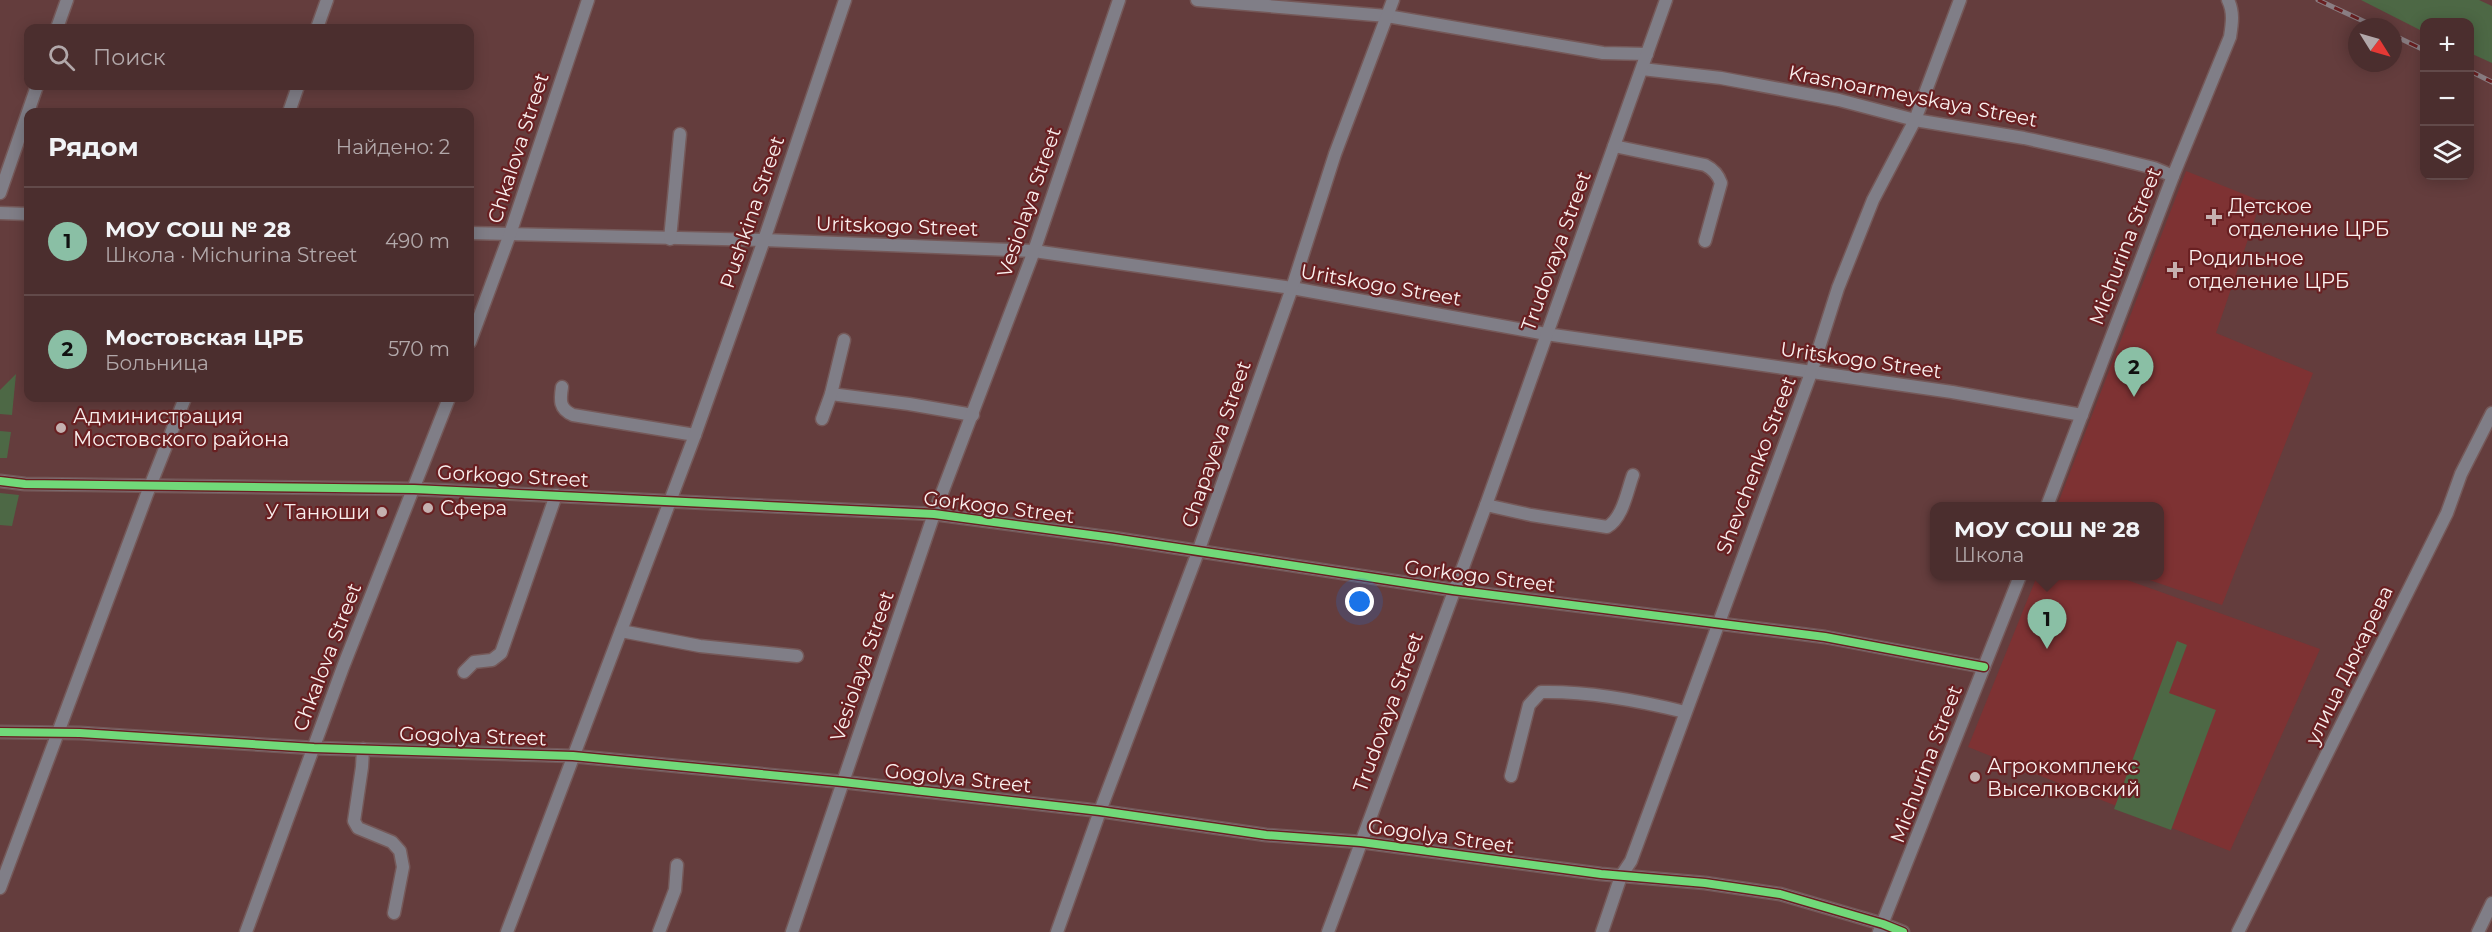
<!DOCTYPE html>
<html lang="ru">
<meta charset="utf-8">
<style>
:root{--surface:#4b2e2e;--page:#523636;--text:#f1f3f6;--muted:#b2a8aa;--line:#624a4a;--accent:#8abfa5}
body{margin:0;font-family:Montserrat,sans-serif;background:var(--page);color:var(--text)}
.controls{position:absolute;right:18px;top:18px;display:grid;overflow:hidden;border-radius:12px;box-shadow:0 3px 15px #0003}
.controls button{width:54px;height:54px;display:grid;place-items:center;padding:0;border:0;border-bottom:2px solid var(--line);background:var(--surface);color:var(--text);font:30px sans-serif}
.compass{position:absolute;left:2348px;top:18px;width:54px;height:54px;border-radius:50%;background:var(--surface);box-shadow:0 3px 15px #0003;rotate:127deg}
.you{position:absolute;left:1360px;top:602px;width:21px;height:21px;margin:-15px;border:4px solid #fff;border-radius:50%;background:#1a73e8;box-shadow:0 0 0 9px #1a73e833}
.badge{display:grid;place-items:center;width:39px;height:39px;border-radius:50%;background:var(--accent);color:#111;font-size:20px;font-weight:700}
.pin{position:absolute;translate:-50% -50px;filter:drop-shadow(0 2px 3px #0008)}
.pin::after{content:'';position:absolute;top:32px;width:21px;height:18px;background:inherit;clip-path:polygon(0 0,100% 0,50% 100%)}
.popup{position:absolute;left:1930px;top:502px;width:234px;height:78px;box-sizing:border-box;display:grid;place-content:center;border-radius:12px;background:var(--surface);filter:drop-shadow(0 2px 4px #0005);font-size:20px;white-space:nowrap;color:var(--muted)}
.popup b{font-size:22px;color:var(--text)}
.popup::after{content:'';position:absolute;left:50%;top:100%;margin-left:-12px;border:12px solid transparent;border-top-color:var(--surface)}
.list{margin:0;padding:0;list-style:none}
h2{display:flex;justify-content:space-between;align-items:center;height:78px;margin:0;padding:0 24px;font-size:26px}
h2 small{font-size:20px;font-weight:400;color:var(--muted)}
.list li{display:grid;grid-template-columns:39px 1fr auto;gap:18px;align-items:center;box-sizing:border-box;height:108px;padding:0 24px;border-top:2px solid var(--line)}
.list b{display:block;font-size:22px;white-space:nowrap}
.list p{margin:0;font-size:20px;white-space:nowrap;color:var(--muted)}
.list em{font-size:20px;font-style:normal;color:var(--muted)}
.icon{flex:none;width:33px;height:33px;fill:none;stroke:currentColor;stroke-width:2;stroke-linecap:round;stroke-linejoin:round}
.map{position:relative;flex:none;width:2492px;height:932px;overflow:hidden}
.search{position:absolute;background:var(--surface);box-shadow:0 3px 15px #0003;left:24px;top:24px;width:450px;height:66px;display:flex;align-items:center;gap:15px;box-sizing:border-box;padding:0 21px;border-radius:12px;color:var(--muted);font-size:22px}
.panel{position:absolute;background:var(--surface);box-shadow:0 3px 15px #0003;left:24px;top:108px;width:450px;height:294px;border-radius:12px}
.map>svg:first-child{display:block}
</style>
<div class="map">
<svg width="2492" height="932" viewBox="0 0 2492 932">
<rect width="100%" height="100%" fill="#643d3d"/>
<g fill="#7e3233">
<polygon points="2186,171 2261,201 2216,333 2313,373 2222,605 2138,576 2160,576 2160,506 2057,506"/>
<polygon points="2037,576 2116,576 2320,649 2230,851 1968,747"/>
</g>
<g fill="#4d6845">
<polygon points="2361,0 2479,0 2492,6 2492,63 2470,53 2470,22 2424,22 2424,32"/>
<polygon points="16,374 12,415 0,414 0,390"/>
<polygon points="0,431 11,432 7,458 0,458"/>
<polygon points="0,493 19,495 12,526 0,525"/>
<polygon points="2177,641 2187,645 2169,693 2216,710 2171,830 2114,809"/>
</g>
<g fill="none" stroke-linecap="round" stroke-linejoin="round">
<defs>
<g id="minor">
<polyline points="1197,0 1387,16 1603,53 1647,54"/>
<polyline points="57,28 67,0"/>
<polyline points="317,28 327,0"/>
<polyline points="1642,69 1721,78 1839,100 1915,120 2024,138 2101,155 2154,168 2173,176"/>
<polyline points="289,112 298,86"/>
<path d="M1614,146L1705,165C1713,169 1718,174 1721,183L1705,241"/>
<polyline points="0,193 37,86"/>
<polyline points="0,213 28,214"/>
<polyline points="470,233 764,240 1034,251 1292,288 1546,334 1952,392 2082,415"/>
<polyline points="670,239 680,134"/>
<polyline points="470,342 510,234 588,0"/>
<path d="M562,387C560,400 559,409 573,415L695,435"/>
<polyline points="831,394 909,404 973,415"/>
<polyline points="822,419 831,394 844,340"/>
<polyline points="0,481 25,484 414,489 934,514 1113,538 1453,590 1825,637 1984,667"/>
<path d="M1486,505L1531,515L1607,527C1623,518 1627,491 1633,475"/>
<path d="M2047,506L2173,176L2230,37C2232,24 2234,12 2228,0"/>
<polyline points="621,631 700,646 797,656"/>
<polyline points="464,672 474,662 492,660 501,653 556,495"/>
<polyline points="0,732 80,733 314,748 573,756 843,782 1100,811 1266,835 1361,842 1601,874 1705,883 1780,894 1883,924 1903,932"/>
<polyline points="363,749 362,767 354,821 358,828 392,842 400,851 403,867 394,913"/>
<path d="M1511,776L1529,705L1541,692C1587,691 1641,701 1685,712"/>
<polyline points="0,888 147,494 185,398"/>
<polyline points="246,932 343,667 449,398"/>
<polyline points="507,932 695,435 764,240 845,0"/>
<polyline points="659,932 675,890 677,865"/>
<polyline points="792,932 934,514 1034,251 1119,0"/>
<polyline points="1057,932 1100,811 1198,552 1292,288 1335,154 1393,0"/>
<polyline points="1328,932 1486,505 1666,0"/>
<polyline points="1602,932 1621,876 1631,861 1811,373 1838,288 1873,200 1915,120 1960,0"/>
<polyline points="1879,932 2020,576"/>
<polyline points="2238,932 2447,513 2461,474 2492,413"/>
<polyline points="2478,932 2492,903"/>
</g>
</defs>
<use href="#minor" stroke="#755959" stroke-width="15"/>
<use href="#minor" stroke="#807e87" stroke-width="12"/>
<defs>
<g id="rail">
<polyline points="2318,0 2376,27"/>
<polyline points="2393,35 2424,50"/>
<polyline points="2470,71 2492,82"/>
</g>
</defs>
<use href="#rail" stroke="#8a7e83" stroke-width="5"/>
<use href="#rail" stroke="#692022" stroke-width="3" stroke-dasharray="9" stroke-linecap="butt"/>
<defs>
<g id="cycleway">
<polyline points="0,481 25,484 414,489 934,514 1113,538 1453,590 1825,637 1984,667"/>
<polyline points="0,732 80,733 314,748 573,756 843,782 1100,811 1266,835 1361,842 1601,874 1705,883 1780,894 1883,924 1903,932"/>
</g>
</defs>
<use href="#cycleway" stroke="#692022" stroke-width="11"/>
<use href="#cycleway" stroke="#71d979" stroke-width="8"/>
</g>
<g fill="#c5b1b0" stroke="#692022" stroke-width="2">
<path d="M2211 208h6v6h6v6h-6v6h-6v-6h-6v-6h6z"/>
<path d="M2172 261h6v6h6v6h-6v6h-6v-6h-6v-6h6z"/>
<circle cx="61" cy="428" r="6"/>
<circle cx="428" cy="508" r="6"/>
<circle cx="382" cy="512" r="6"/>
<circle cx="1975" cy="777" r="6"/>
</g>
<g text-anchor="middle" dominant-baseline="central" stroke-width="4.5" stroke-linejoin="round" paint-order="stroke">
<g font-size="20" fill="#f9efee" stroke="#692022">
<text transform="translate(1913 96) rotate(11)">Krasnoarmeyskaya Street</text>
<text transform="translate(518 148) rotate(-72)">Chkalova Street</text>
<text transform="translate(1029 202) rotate(-71)">Vesiolaya Street</text>
<text transform="translate(752 212) rotate(-71)">Pushkina Street</text>
<text transform="translate(897 226) rotate(2)">Uritskogo Street</text>
<text transform="translate(2125 246) rotate(-69)">Michurina Street</text>
<text transform="translate(1556 251) rotate(-70)">Trudovaya Street</text>
<text transform="translate(1381 285) rotate(10)">Uritskogo Street</text>
<text transform="translate(1861 360) rotate(8)">Uritskogo Street</text>
<text transform="translate(1216 444) rotate(-71)">Chapayeva Street</text>
<text transform="translate(1756 465) rotate(-69)">Shevchenko Street</text>
<text transform="translate(513 476) rotate(3)">Gorkogo Street</text>
<text transform="translate(999 507) rotate(7)">Gorkogo Street</text>
<text transform="translate(1480 576) rotate(7)">Gorkogo Street</text>
<text transform="translate(327 657) rotate(-69)">Chkalova Street</text>
<text transform="translate(2349 665) rotate(-64)">улица Дюкарева</text>
<text transform="translate(862 666) rotate(-71)">Vesiolaya Street</text>
<text transform="translate(1388 712) rotate(-70)">Trudovaya Street</text>
<text transform="translate(473 736) rotate(2)">Gogolya Street</text>
<text transform="translate(1926 764) rotate(-69)">Michurina Street</text>
<text transform="translate(958 778) rotate(6)">Gogolya Street</text>
<text transform="translate(1441 836) rotate(8)">Gogolya Street</text>
</g>
<g font-size="20" fill="#f9efee" stroke="#692022" text-anchor="start">
<text x="2228" y="206">Детское<tspan x="2228" dy="23">отделение ЦРБ</tspan></text>
<text x="2188" y="258">Родильное<tspan x="2188" dy="23">отделение ЦРБ</tspan></text>
<text x="73" y="416">Администрация<tspan x="73" dy="23">Мостовского района</tspan></text>
<text x="440" y="508">Сфера</text>
<text x="370" y="512" text-anchor="end">У Танюши</text>
<text x="1987" y="766">Агрокомплекс<tspan x="1987" dy="23">Выселковский</tspan></text>
</g>
</g>
</svg>
<div class="controls">
<button>+</button>
<button>−</button>
<button><svg class="icon" aria-label="layers" viewBox="0 0 24 24"><path d="M12 4l9 5-9 5-9-5zM3 14l9 5 9-5"/></svg></button>
</div>
<svg class="compass" viewBox="-18 -18 36 36"><path d="M0-13l5 13h-10z" fill="#e53935"/><path d="M0 13l5-13h-10z" fill="#b2a8aa"/></svg>
<div class="you"></div>
<div class="pin badge" style="left:2047px;top:649px">1</div>
<div class="popup"><b>МОУ СОШ № 28</b>Школа</div>
<div class="pin badge" style="left:2134px;top:397px">2</div>
<div class="search"><svg class="icon" aria-label="search" viewBox="0 0 24 24"><circle cx="10" cy="10" r="6"/><path d="M15 15l6 6"/></svg>Поиск</div>
<section class="panel">
<h2>Рядом<small>Найдено: 2</small></h2>
<ul class="list">
<li><span class="badge">1</span><div><b>МОУ СОШ № 28</b><p>Школа · Michurina Street</p></div><em>490 m</em></li>
<li><span class="badge">2</span><div><b>Мостовская ЦРБ</b><p>Больница</p></div><em>570 m</em></li>
</ul>
</section>
</div>
